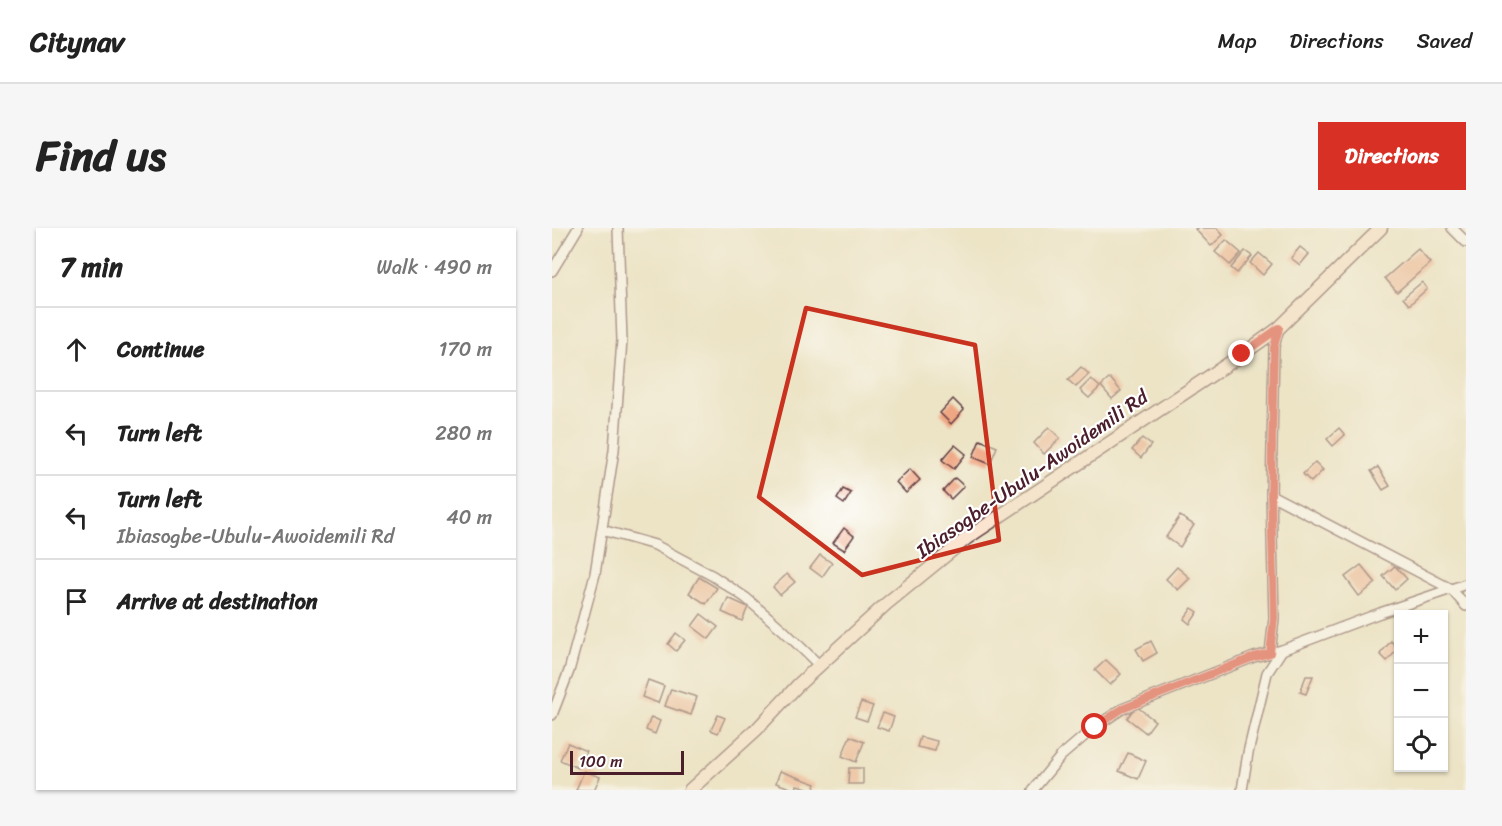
<!DOCTYPE html>
<meta charset="utf-8">
<style>
:root{--surface:#fff;--page:#f6f6f6;--text:#222;--muted:#767676;--line:#e0e0e0;--accent:#d93025}
body{margin:0;font-family:Sriracha,sans-serif;background:var(--page);color:var(--text)}
.controls{position:absolute;right:18px;bottom:18px;display:grid;overflow:hidden;border-radius:0px;box-shadow:0 2px 4px #0004}
.controls button{width:54px;height:54px;display:grid;place-items:center;padding:0;border:0;border-bottom:2px solid var(--line);background:var(--surface);color:var(--text);font:30px sans-serif}
.scale{position:absolute;left:18px;bottom:15px;width:114px;box-sizing:border-box;padding-left:6px;border:3px solid #4a1f2b;border-top:0;font-size:16px;line-height:21px;white-space:nowrap;color:#4a1f2b;-webkit-text-stroke:4px #fff;paint-order:stroke}
.stop{position:absolute;width:18px;height:18px;margin:-14px;border:4px solid #d93025;border-radius:50%;background:#fff}
.stop.end{background:#d93025;border-color:#fff;box-shadow:0 2px 6px #0008}
.list{margin:0;padding:0;list-style:none}
h2{display:flex;justify-content:space-between;align-items:center;height:78px;margin:0;padding:0 24px;font-size:26px}
h2 small{font-size:20px;font-weight:400;color:var(--muted)}
.list li{display:grid;grid-template-columns:39px 1fr auto;gap:18px;align-items:center;box-sizing:border-box;height:84px;padding:0 24px;border-top:2px solid var(--line)}
.list b{display:block;font-size:22px;white-space:nowrap}
.list p{margin:0;font-size:20px;white-space:nowrap;color:var(--muted)}
.list em{font-size:20px;font-style:normal;color:var(--muted)}
.icon{flex:none;width:33px;height:33px;fill:none;stroke:currentColor;stroke-width:2;stroke-linecap:round;stroke-linejoin:round}
.map{position:relative;flex:none;width:914px;height:562px;overflow:hidden;border-radius:0px}
header{display:flex;align-items:center;gap:36px;box-sizing:border-box;height:84px;padding:0 30px;background:var(--surface);border-bottom:2px solid var(--line)}
header strong{font-size:28px}
nav{display:flex;gap:33px;margin-inline-start:auto;font-size:21px}
.intro{display:flex;align-items:center;justify-content:space-between;box-sizing:border-box;height:144px;padding:0 36px}
h1{margin:0;font-size:42px}
.button{padding:15px 27px;border-radius:0px;background:var(--accent);color:#fff;font-size:21px;font-weight:700}
main{display:flex;gap:36px;padding:0 36px}
aside{flex:1;background:var(--surface);border-radius:0px;box-shadow:0 2px 4px #0004}
.map>svg:first-child{display:block}
</style>
<header>
<strong>Citynav</strong>
<nav><a>Map</a><a>Directions</a><a>Saved</a></nav>
</header>
<div class="intro"><h1>Find us</h1><a class="button">Directions</a></div>
<main>
<aside>
<h2>7 min<small>Walk · 490 m</small></h2>
<ul class="list">
<li><svg class="icon" aria-label="ahead" viewBox="0 0 24 24"><path d="M12 20V5M6 11l6-6 6 6"/></svg><div><b>Continue</b></div><em>170 m</em></li>
<li><svg class="icon" aria-label="left" viewBox="0 0 24 24"><path d="M17 20v-9H6M10 6l-5 5 5 5"/></svg><div><b>Turn left</b></div><em>280 m</em></li>
<li><svg class="icon" aria-label="left" viewBox="0 0 24 24"><path d="M17 20v-9H6M10 6l-5 5 5 5"/></svg><div><b>Turn left</b><p>Ibiasogbe-Ubulu-Awoidemili Rd</p></div><em>40 m</em></li>
<li><svg class="icon" aria-label="arrive" viewBox="0 0 24 24"><path d="M6 21V4h12l-3 4 3 4H6"/></svg><div><b>Arrive at destination</b></div></li>
</ul>
</aside>
<div class="map">
<svg width="914" height="562" viewBox="0 0 914 562">
<rect width="100%" height="100%" fill="#fff"/>
<filter id="ink" filterUnits="userSpaceOnUse"><feTurbulence type="fractalNoise" baseFrequency=".0167" numOctaves="2"/><feDisplacementMap in="SourceGraphic" scale="12" xChannelSelector="R" yChannelSelector="G"/><feConvolveMatrix kernelMatrix="1 2 1 2 8 2 1 2 1" color-interpolation-filters="sRGB"/></filter>
<filter id="wash" filterUnits="userSpaceOnUse"><feTurbulence type="fractalNoise" baseFrequency=".008" numOctaves="4" result="noise"/><feDisplacementMap in="SourceGraphic" scale="24" xChannelSelector="R" yChannelSelector="G"/><feGaussianBlur stdDeviation="1.35" result="paint"/><feColorMatrix in="noise" values="0 0 0 0 0 0 0 0 0 0 0 0 0 0 0 0 0 1.4 0 .05"/><feComposite in="paint" operator="in"/></filter>
<g filter="url(#wash)">
<rect width="100%" height="100%" fill="#ede4c6"/>
<g id="blocks">
<g fill="#efa682">
<polygon points="644,0 665,0 671,7 659,18 643,1"/>
<polygon points="674,12 689,25 678,37 663,24"/>
<polygon points="748,19 757,26 748,37 739,30"/>
<polygon points="866,21 878,35 845,64 833,50"/>
<polygon points="693,23 700,28 685,45 679,40"/>
<polygon points="707,25 720,36 711,47 698,35"/>
<polygon points="870,54 875,61 857,77 851,70"/>
<polygon points="529,139 537,146 524,159 516,152"/>
<polygon points="558,150 569,163 560,171 549,158"/>
<polygon points="539,151 548,159 537,170 528,162"/>
<polygon points="401,171 412,182 399,196 388,185"/>
<polygon points="497,199 508,210 492,226 482,215"/>
<polygon points="787,200 793,207 781,218 775,211"/>
<polygon points="590,210 599,217 589,230 580,222"/>
<polygon points="428,212 445,219 438,236 421,229"/>
<polygon points="403,217 414,226 402,241 390,232"/>
<polygon points="763,234 771,242 759,254 751,246"/>
<polygon points="826,239 838,258 831,262 819,243"/>
<polygon points="358,241 368,252 354,265 344,254"/>
<polygon points="403,250 412,258 399,271 391,263"/>
<polygon points="291,261 299,265 292,276 285,271"/>
<polygon points="628,288 642,297 628,319 614,309"/>
<polygon points="292,300 302,308 292,322 281,315"/>
<polygon points="268,327 280,335 270,349 258,340"/>
<polygon points="809,337 824,355 807,368 793,349"/>
<polygon points="843,338 855,351 843,362 831,348"/>
<polygon points="625,339 638,350 626,362 614,351"/>
<polygon points="235,346 243,354 228,367 221,359"/>
<polygon points="147,349 165,360 154,376 137,365"/>
<polygon points="176,370 196,379 190,393 170,384"/>
<polygon points="640,380 646,384 638,396 632,391"/>
<polygon points="149,386 166,399 157,411 140,398"/>
<polygon points="124,405 133,412 124,423 116,416"/>
<polygon points="599,413 605,425 591,433 584,421"/>
<polygon points="839,413 846,421 835,433 828,426"/>
<polygon points="554,432 569,446 558,457 543,442"/>
<polygon points="754,448 761,448 754,466 748,464"/>
<polygon points="96,452 112,458 106,475 90,469"/>
<polygon points="119,461 145,469 139,487 113,478"/>
<polygon points="309,474 321,478 315,493 303,489"/>
<polygon points="584,478 603,493 594,505 575,490"/>
<polygon points="331,485 342,489 337,503 325,499"/>
<polygon points="166,487 173,490 166,505 159,502"/>
<polygon points="99,489 108,493 103,506 94,502"/>
<polygon points="298,508 312,514 304,534 290,528"/>
<polygon points="368,509 385,513 383,523 365,519"/>
<polygon points="16,515 34,523 26,540 8,532"/>
<polygon points="576,525 594,533 586,551 567,543"/>
<polygon points="297,540 311,540 311,556 296,556"/>
<polygon points="32,543 48,549 42,562 24,562"/>
<polygon points="228,543 264,556 262,562 245,557 244,562 224,555"/>
</g>
</g>
</g>
<g filter="url(#ink)">
<use href="#blocks" fill-opacity="0" stroke="#623d42" stroke-width="1.5"/>
<g fill="none" stroke-linecap="round" stroke-linejoin="round">
<defs>
<g id="street">
<polyline points="900,0 914,14"/>
<polyline points="0,43 26,0"/>
<polyline points="719,267 899,361 914,378"/>
<polyline points="50,302 103,317 161,348 194,370 231,402 267,437"/>
<polyline points="718,425 722,390 719,267 722,119 727,100"/>
<polyline points="0,487 17,443 43,346 62,222 70,112 66,0"/>
<polyline points="481,562 509,528 543,499 570,481 702,429 730,422 828,385 914,356"/>
<polyline points="690,562 696,525 715,445 730,422"/>
</g>
<polyline id="secondary" points="138,562 205,501 246,457 334,376 415,310 691,126 727,100 829,0"/>
</defs>
<use href="#street" stroke="#623d42" stroke-width="12"/>
<use href="#secondary" stroke="#623d42" stroke-width="15"/>
<use href="#street" stroke="#fff" stroke-width="9"/>
<use href="#secondary" stroke="#fce5d0" stroke-width="12"/>
</g>
</g>
<g fill="none" stroke-linecap="round" stroke-linejoin="round" filter="url(#ink)">
<polyline stroke="#d93025" stroke-width="8" points="543,499 570,481 702,429 718,425 722,390 719,267 722,119 727,100 690,126"/>
</g>
<path d="M0 0H914V562H0ZM254,80L423,117L447,312L310,347L207,269Z" fill="#ede4c6" fill-opacity=".55" fill-rule="evenodd"/>
<path fill="none" stroke="#c8321e" stroke-width="4.5" stroke-linejoin="round" d="M254,80L423,117L447,312L310,347L207,269Z"/>
<g text-anchor="middle" dominant-baseline="central" stroke-width="4.5" stroke-linejoin="round" paint-order="stroke">
<g font-size="20" fill="#4a1f2b" stroke="#fff">
<text transform="translate(480 246) rotate(-35)">Ibiasogbe-Ubulu-Awoidemili Rd</text>
</g>
</g>
</svg>
<div class="controls">
<button>+</button>
<button>−</button>
<button><svg class="icon" aria-label="locate" viewBox="0 0 24 24"><circle cx="12" cy="12" r="6"/><path d="M12 2v4M12 18v4M2 12h4M18 12h4"/></svg></button>
</div>
<div class="scale">100 m</div>
<div class="stop" style="left:543px;top:499px"></div>
<div class="stop end" style="left:690px;top:126px"></div>
</div>
</main>
